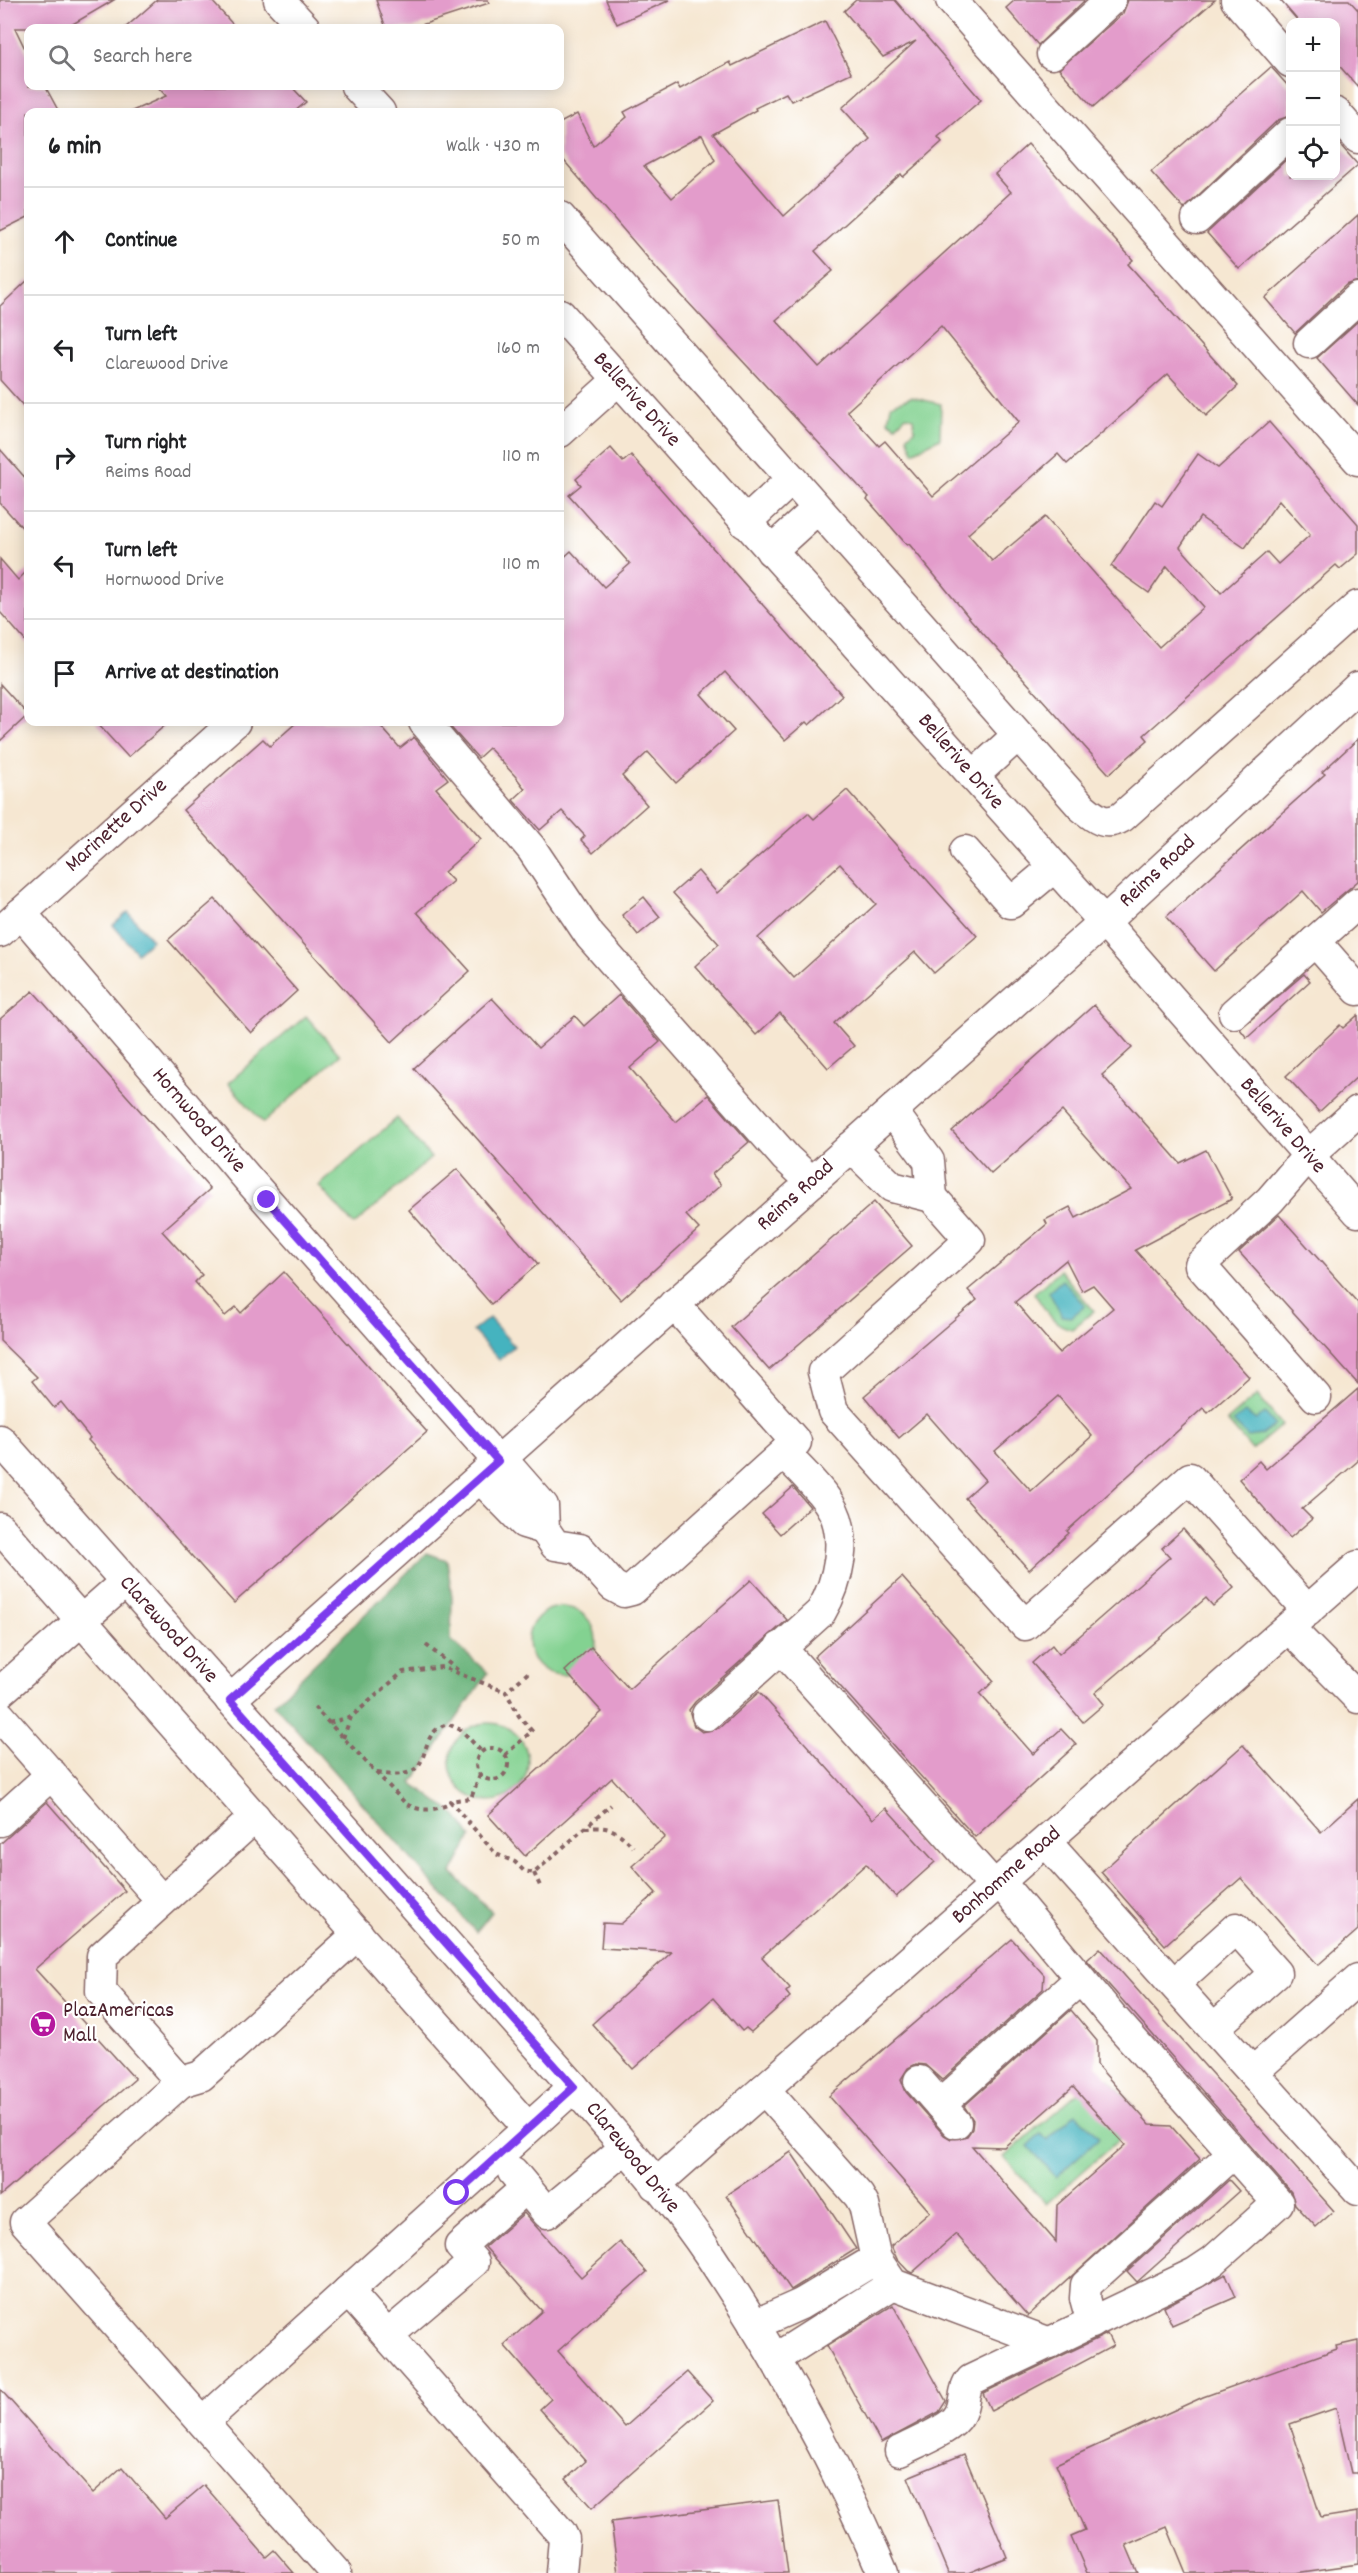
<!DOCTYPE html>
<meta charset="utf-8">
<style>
:root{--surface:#fff;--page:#f2f2f2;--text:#202124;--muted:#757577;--line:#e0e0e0}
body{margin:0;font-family:Dekko,sans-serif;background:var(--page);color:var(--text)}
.controls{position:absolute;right:18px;top:18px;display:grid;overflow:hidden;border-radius:12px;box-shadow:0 3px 15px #0003}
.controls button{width:54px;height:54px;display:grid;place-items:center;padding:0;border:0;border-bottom:2px solid var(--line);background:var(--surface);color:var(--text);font:30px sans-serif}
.stop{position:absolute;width:18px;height:18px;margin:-14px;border:4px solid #7c3aed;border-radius:50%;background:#fff}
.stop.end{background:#7c3aed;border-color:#fff;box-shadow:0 2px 6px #0008}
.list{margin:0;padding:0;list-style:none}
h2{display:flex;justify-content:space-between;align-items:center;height:78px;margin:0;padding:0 24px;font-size:26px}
h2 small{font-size:20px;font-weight:400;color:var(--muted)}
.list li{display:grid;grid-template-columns:39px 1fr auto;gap:18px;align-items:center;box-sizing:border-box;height:108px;padding:0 24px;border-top:2px solid var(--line)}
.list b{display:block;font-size:22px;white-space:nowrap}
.list p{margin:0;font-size:20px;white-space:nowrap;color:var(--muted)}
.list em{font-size:20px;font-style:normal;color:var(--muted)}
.icon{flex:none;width:33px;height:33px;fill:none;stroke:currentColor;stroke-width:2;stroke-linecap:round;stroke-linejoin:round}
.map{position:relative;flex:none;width:1358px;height:2573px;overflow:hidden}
.search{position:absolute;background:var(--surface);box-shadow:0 3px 15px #0003;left:24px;top:24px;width:540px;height:66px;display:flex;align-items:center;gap:15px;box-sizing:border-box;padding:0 21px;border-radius:12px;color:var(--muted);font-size:22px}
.panel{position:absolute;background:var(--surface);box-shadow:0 3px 15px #0003;left:24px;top:108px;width:540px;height:618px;border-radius:12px}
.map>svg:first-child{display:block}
</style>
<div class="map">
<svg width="1358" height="2573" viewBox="0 0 1358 2573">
<rect width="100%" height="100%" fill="#fff"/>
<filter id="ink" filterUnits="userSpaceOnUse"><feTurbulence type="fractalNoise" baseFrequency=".0167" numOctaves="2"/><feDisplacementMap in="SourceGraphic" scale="12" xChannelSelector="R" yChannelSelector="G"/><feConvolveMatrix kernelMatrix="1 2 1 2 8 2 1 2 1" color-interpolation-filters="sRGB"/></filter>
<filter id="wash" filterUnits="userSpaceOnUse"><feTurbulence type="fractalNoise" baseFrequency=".008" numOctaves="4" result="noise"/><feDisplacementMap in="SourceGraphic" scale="24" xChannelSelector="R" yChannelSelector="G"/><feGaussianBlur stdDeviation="1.35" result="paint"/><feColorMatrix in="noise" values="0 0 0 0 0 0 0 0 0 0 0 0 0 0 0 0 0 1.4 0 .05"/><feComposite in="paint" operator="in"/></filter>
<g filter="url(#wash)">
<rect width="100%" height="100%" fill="#f6e7d2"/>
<g fill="#83d291" stroke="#66785e" stroke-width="1.5">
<polygon points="911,397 941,404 940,438 913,452 907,436 915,430 913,418 906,416 896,426 888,421 891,405"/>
<polygon points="306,1016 340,1055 263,1123 228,1083"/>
<polygon points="397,1118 431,1158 354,1225 319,1186"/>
<path d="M1060,1270L1094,1311L1072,1329C1052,1325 1045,1309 1034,1293Z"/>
<polygon points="1257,1395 1282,1425 1252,1450 1227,1421"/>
<circle cx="562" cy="1641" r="34"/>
<circle cx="489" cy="1762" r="39"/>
<polygon points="1094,2078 1109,2079 1135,2108 1124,2118 1132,2128 1046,2204 1004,2157"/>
</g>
<polygon fill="#6ab47b" stroke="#5a6a53" stroke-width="1.5" points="427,1553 447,1560 452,1598 451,1640 488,1673 412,1783 457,1816 471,1837 452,1873 492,1912 476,1932 274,1704"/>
<g fill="#44b3bf" stroke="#476975" stroke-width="1.5">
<polygon points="128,912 152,940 137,953 113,925"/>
<polygon points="1062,1280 1085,1306 1071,1317 1062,1316 1049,1292"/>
<polygon points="489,1318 514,1346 499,1360 473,1331"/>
<polygon points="1245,1412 1256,1420 1265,1413 1275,1425 1262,1435 1248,1437 1233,1422"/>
<polygon points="1076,2113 1099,2138 1056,2177 1028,2146 1041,2134 1047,2140"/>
</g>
<g id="blocks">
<g fill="#e39ccb" fill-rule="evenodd">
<polygon points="0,0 114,0 66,28 15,28 28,55 28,86 45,86 59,112 28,112 28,217 0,231"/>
<polygon points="157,0 211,0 236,28 125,28"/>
<polygon points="376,0 488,0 489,3 412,28 386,28"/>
<polygon points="606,0 670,0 617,24"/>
<path d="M856,0H895L981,100L938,137L942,142L903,177L901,174L815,251L833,271L776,320L819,367L1011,192L995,174L1028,144L1133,260L1128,264L1238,386L1206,416L1168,374L1067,464L1058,454L968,534L992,561L1045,517L1159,647L1204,607L1167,566L1149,593L1111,566L1155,501L1162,506L1198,454L1218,468L1269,422L1358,524V554L1340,569L1336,565L1144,735L1148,740L1109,774L971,620L909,544L907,545L867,499L869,497L659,271L560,156V123L577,114L593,146L627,117L624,112L677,84L680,89L730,62L732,66L825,21L851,73L791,101L786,93L755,108L756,110L713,134L784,216L870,139L842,108L916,41L883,57L844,11ZM702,135L715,160L672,198L644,166ZM941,326L1019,422L933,496L885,441L879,446L847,411ZM1279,500L1310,535L1278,564L1267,552L1221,593L1180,547L1200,517L1245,548Z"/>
<polygon points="1015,0 1085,0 1038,45 1006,8"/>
<polygon points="1128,0 1215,0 1093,107 1059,69 1123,13"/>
<polygon points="1280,0 1349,0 1358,10 1358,87 1335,61 1335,22 1299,22"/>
<polygon points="1271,67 1290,88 1290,116 1278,120 1184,209 1151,172"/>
<polygon points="157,86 291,86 306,102 294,112 130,112 166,96"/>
<polygon points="1335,139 1358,165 1239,269 1207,233 1290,156 1290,176 1335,176"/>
<polygon points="1358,215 1358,281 1346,285 1295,333 1265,298"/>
<polygon points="28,280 28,411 0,380 0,306"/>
<polygon points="1358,321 1358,405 1317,358"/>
<polygon points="611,448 623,462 631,455 842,695 809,725 806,722 785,740 725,672 701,694 734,731 676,783 648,752 622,776 647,805 593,853 581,840 585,836 562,811 540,830 513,800 525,789 516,777 489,748 478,758 446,722 560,722 560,561 571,551 604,587 630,564 569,495 581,485 576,479"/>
<polygon points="0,449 28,481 28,534 0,503"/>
<polygon points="0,559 18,580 28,570 28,644 0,612"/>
<polygon points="0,684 28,715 0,741"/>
<polygon points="96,722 169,722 128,757"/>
<polygon points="297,722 377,722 400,748 414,737 448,779 436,788 481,839 444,872 453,881 417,912 470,971 392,1042 183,810 263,739 270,746"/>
<polygon points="1358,739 1358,881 1321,912 1303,891 1214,971 1166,917 1325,774 1322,772"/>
<path d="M847,790L977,936L934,973L915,952L834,1023L854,1046L828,1068L780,1013L756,1035L695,966L719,944L673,893L698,871L717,893L808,813L814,819ZM840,864L876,904L794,978L758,938Z"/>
<polygon points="644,897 660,917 638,935 622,915"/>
<polygon points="215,899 297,991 251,1033 168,940"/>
<polygon points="1304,974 1310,981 1247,1038 1240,1029"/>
<polygon points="33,991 210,1189 162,1231 202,1275 195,1282 225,1316 236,1307 241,1313 284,1272 427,1432 234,1603 88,1440 90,1438 61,1402 54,1408 32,1381 37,1377 0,1341 0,1019"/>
<polygon points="619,995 660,1042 630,1068 676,1122 708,1095 749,1142 712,1174 721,1185 686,1215 699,1229 621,1300 414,1068 492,998 538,1048 575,1016 584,1026"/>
<path d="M1094,1005L1132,1048L1102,1075L1180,1163L1206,1150L1232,1199L1135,1250L1249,1377L1208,1413L1203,1408L1067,1531L1069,1533L1029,1570L965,1498L985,1480L927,1414L899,1438L864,1396L977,1300L968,1290L1047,1224L1045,1220L1070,1207L1076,1218L1131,1189L1062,1111L991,1174L952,1131ZM1066,1260L1082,1291L1093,1285L1113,1308L1059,1353L1015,1302ZM1058,1396L1092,1436L1031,1491L995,1451Z"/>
<polygon points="1358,1015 1358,1076 1319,1112 1286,1076 1340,1025 1343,1028"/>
<polygon points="457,1169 538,1264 491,1304 409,1210"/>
<polygon points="874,1202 912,1246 769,1370 731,1327"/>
<polygon points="1279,1215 1358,1303 1358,1384 1239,1252"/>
<polygon points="1358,1389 1358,1461 1302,1509 1312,1519 1290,1538 1239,1479 1259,1461 1266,1469"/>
<polygon points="793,1487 810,1507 780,1534 762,1514"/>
<polygon points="1183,1529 1234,1588 1213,1606 1206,1598 1095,1693 1104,1704 1083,1722 1032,1663 1052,1645 1059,1654 1170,1557 1162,1548"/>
<polygon points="902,1577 994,1681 980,1694 1033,1754 1061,1729 1076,1745 975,1837 814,1657"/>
<polygon points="751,1580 787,1620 695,1702 689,1710 694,1726 702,1732 719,1728 759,1692 873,1819 886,1808 935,1862 896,1897 866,1864 762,1957 790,1988 786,1992 790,1997 751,2032 746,2028 742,2031 713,1998 633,2069 592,2024 672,1952 601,1948 603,1923 621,1924 656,1893 632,1866 665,1837 612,1778 525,1856 488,1815 602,1712 565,1671 591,1647 629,1689"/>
<polygon points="1243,1745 1321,1832 1358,1799 1358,1930 1318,1965 1241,1878 1165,1945 1101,1872"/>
<polygon points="47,1802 125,1891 35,1969 135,2079 0,2196 0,1844"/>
<path d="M1012,1939L1044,1975L1043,1989L942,2080L925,2065L916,2064L908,2068L901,2079L906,2092L944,2135L951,2139L967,2136L972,2129L973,2120L964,2106L1071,2010L1097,2041V2065L1150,2125L1171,2126L1200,2159L1028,2316L956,2234L912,2273L908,2271L897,2259L891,2246L930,2212L829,2096ZM1073,2087L1125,2145L1057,2205L1056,2242L972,2146L1004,2147Z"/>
<polygon points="1100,1948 1334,2211 1316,2227 1295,2204 1291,2192 1087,1960"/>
<polygon points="791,2152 856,2249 791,2290 726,2195"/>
<polygon points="1229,2180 1239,2191 1137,2282 1127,2271"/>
<polygon points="524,2213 581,2277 620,2242 647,2272 558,2351 625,2427 687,2372 713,2401 592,2508 566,2479 586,2461 540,2409 551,2399 504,2345 542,2311 485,2247"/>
<polygon points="1226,2274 1236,2297 1172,2325 1164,2307"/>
<polygon points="893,2305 946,2401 939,2412 881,2443 827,2346"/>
<polygon points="1107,2334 1113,2346 991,2411 983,2393"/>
<polygon points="1358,2341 1358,2473 1351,2473 1336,2408 1290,2424 1321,2518 1358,2512 1358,2564 1295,2573 1186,2573 1167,2527 1126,2545 1138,2573 1087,2573 1071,2536 1085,2530 1056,2464 1203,2397 1337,2349 1336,2346"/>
<polygon points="0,2389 93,2493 122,2467 165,2518 204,2485 266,2557 274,2550 294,2573 0,2573"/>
<polygon points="964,2454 1007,2557 968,2573 948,2573 908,2477"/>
<polygon points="778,2500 788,2573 618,2573 611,2522"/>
</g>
</g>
</g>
<g filter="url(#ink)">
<use href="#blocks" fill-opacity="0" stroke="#866565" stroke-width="1.5"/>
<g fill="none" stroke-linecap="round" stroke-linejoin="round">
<defs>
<g id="minor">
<polyline points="279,0 305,28"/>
<polyline points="951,0 1358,460"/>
<polyline points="1236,0 1290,62"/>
<polyline points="1052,54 1111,0"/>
<polyline points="356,86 380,112"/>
<polyline points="1336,113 1358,138"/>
<path d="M560,217L1082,807C1095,818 1105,827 1122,817L1358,606"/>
<polyline points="1197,219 1290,133"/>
<polyline points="560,314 1104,922 1358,1212"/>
<polyline points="1309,343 1358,298"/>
<polyline points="560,432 618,380"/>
<polyline points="745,523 791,480"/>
<polyline points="771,551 817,509"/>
<polyline points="424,722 531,848 590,936 786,1158 812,1182"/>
<polyline points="973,776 1018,735"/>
<polyline points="965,851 1011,903 1053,868"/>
<polyline points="21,913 248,1179 498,1461"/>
<polyline points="0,932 235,722"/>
<polyline points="1315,941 1358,990"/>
<polyline points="1234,1013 1358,903"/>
<polyline points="892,1111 929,1161 932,1197"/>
<polyline points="851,1147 892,1187 932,1197 970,1240 823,1372 833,1411 1025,1625 1190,1478 1308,1611"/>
<polyline points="1316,1397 1200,1265 1270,1200 1308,1156 1358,1111"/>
<path d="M0,1440L574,2087C621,2142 671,2197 711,2257C778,2358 836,2462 883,2573"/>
<polyline points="501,1458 543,1506 544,1529 555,1545 580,1549 613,1586 624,1592 632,1590 796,1442 674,1304"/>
<polyline points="480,1478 524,1523 544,1529"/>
<polyline points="0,1528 528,2128"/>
<polyline points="1289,1628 1358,1698"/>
<polyline points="780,1647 994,1886"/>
<polyline points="0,1692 125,1582"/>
<polyline points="230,1700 1104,922 1358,687"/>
<path d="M707,1715L821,1612C838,1583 850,1536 830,1505C818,1486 799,1469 784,1453"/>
<polyline points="0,1716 162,1901"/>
<polyline points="255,1817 102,1956 101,1991 181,2082 25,2222 336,2573"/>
<polyline points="0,1821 52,1774"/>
<polyline points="1046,1842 1358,2190"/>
<polyline points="1174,1984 1236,1928 1276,1973 1214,2028"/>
<polyline points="1253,2072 1358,1979"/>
<polyline points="919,2081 956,2123"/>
<polyline points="181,2082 201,2076 358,1934"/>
<polyline points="764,2089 859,2196 864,2205 876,2259 893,2284 1050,2343"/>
<polyline points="940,2105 1080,1979"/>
<polyline points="513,2172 547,2213 625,2148"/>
<polyline points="655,2185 1358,1566"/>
<polyline points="348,2291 561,2533 564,2539 561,2573"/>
<polyline points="1092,2323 1085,2298 1086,2285 1233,2153"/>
<polyline points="754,2325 801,2304 876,2259"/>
<polyline points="388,2335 474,2262 460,2246 526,2188"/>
<polyline points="775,2359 893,2284"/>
<polyline points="203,2422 574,2087"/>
<path d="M900,2451C915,2443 952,2429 959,2415C966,2404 962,2390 971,2380L1195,2273L1213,2261L1278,2203L1115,2020L1000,1882"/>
</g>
</defs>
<use href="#minor" stroke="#866565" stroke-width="33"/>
<g stroke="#866565" stroke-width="4" stroke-dasharray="4.5 4.5" stroke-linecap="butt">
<polyline points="426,1645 460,1672"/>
<path d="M314,1707L406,1804C423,1813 435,1810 452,1803"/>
<polyline points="329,1723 350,1717"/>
<polyline points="343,1738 351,1717 403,1672 442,1667 506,1692"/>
<circle cx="492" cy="1764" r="16"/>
<polyline points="505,1755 532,1731 519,1716 506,1692 531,1670"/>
<path d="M377,1773C444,1784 409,1735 448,1724L461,1730L481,1751"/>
<polyline points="480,1775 471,1798 450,1801 496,1854 515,1862 524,1871 534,1873 611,1805"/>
<path d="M585,1828C610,1826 616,1829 633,1847"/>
<polyline points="534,1873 541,1888"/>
</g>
<use href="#minor" stroke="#fff" stroke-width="30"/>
</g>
</g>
<g fill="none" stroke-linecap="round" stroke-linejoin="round" filter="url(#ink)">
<polyline stroke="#7c3aed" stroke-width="8" points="267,1200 498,1461 230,1700 574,2087 457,2193"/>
</g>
<defs>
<symbol id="supermarket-disc" viewBox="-11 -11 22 22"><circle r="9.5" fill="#b5179e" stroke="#fff"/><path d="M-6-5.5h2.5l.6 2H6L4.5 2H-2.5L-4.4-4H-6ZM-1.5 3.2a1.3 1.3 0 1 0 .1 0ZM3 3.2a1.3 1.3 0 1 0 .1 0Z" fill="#fff"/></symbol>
</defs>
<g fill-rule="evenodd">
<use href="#supermarket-disc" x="28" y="2009" width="30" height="30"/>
</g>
<g text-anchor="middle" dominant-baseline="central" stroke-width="4.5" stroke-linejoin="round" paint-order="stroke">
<g font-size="22" fill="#4a1f2b" stroke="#fff">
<text transform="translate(636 400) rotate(48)">Bellerive Drive</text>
<text transform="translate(960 762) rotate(49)">Bellerive Drive</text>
<text transform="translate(117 826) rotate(-42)">Marinette Drive</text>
<text transform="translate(1158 872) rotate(-43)">Reims Road</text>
<text transform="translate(198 1121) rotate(49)">Hornwood Drive</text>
<text transform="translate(1282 1126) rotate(49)">Bellerive Drive</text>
<text transform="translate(796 1196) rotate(-42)">Reims Road</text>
<text transform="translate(168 1630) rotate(48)">Clarewood Drive</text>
<text transform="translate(1007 1876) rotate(-41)">Bonhomme Road</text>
<text transform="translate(632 2158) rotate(51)">Clarewood Drive</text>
</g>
<g font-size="22" fill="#4a1f2b" stroke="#fff" text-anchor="start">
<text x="63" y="2011">PlazAmericas<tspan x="63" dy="25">Mall</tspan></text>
</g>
</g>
</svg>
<div class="controls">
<button>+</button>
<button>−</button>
<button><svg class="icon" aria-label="locate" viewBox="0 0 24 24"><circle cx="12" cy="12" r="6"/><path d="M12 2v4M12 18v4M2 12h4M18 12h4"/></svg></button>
</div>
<div class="stop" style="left:457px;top:2193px"></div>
<div class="stop end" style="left:267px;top:1200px"></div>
<div class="search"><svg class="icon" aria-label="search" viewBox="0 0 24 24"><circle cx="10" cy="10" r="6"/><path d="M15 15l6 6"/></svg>Search here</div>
<section class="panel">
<h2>6 min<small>Walk · 430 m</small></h2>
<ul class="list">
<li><svg class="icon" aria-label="ahead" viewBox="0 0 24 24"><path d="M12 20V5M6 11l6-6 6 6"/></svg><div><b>Continue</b></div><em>50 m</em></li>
<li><svg class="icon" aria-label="left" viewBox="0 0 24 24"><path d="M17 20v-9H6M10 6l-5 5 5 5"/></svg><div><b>Turn left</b><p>Clarewood Drive</p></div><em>160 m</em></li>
<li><svg class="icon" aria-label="right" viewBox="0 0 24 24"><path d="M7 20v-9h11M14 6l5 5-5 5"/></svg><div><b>Turn right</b><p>Reims Road</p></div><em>110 m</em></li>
<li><svg class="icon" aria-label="left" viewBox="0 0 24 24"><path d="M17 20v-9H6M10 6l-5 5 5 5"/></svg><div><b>Turn left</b><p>Hornwood Drive</p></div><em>110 m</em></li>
<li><svg class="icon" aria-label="arrive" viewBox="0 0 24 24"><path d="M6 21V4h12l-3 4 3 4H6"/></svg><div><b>Arrive at destination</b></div></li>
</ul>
</section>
</div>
